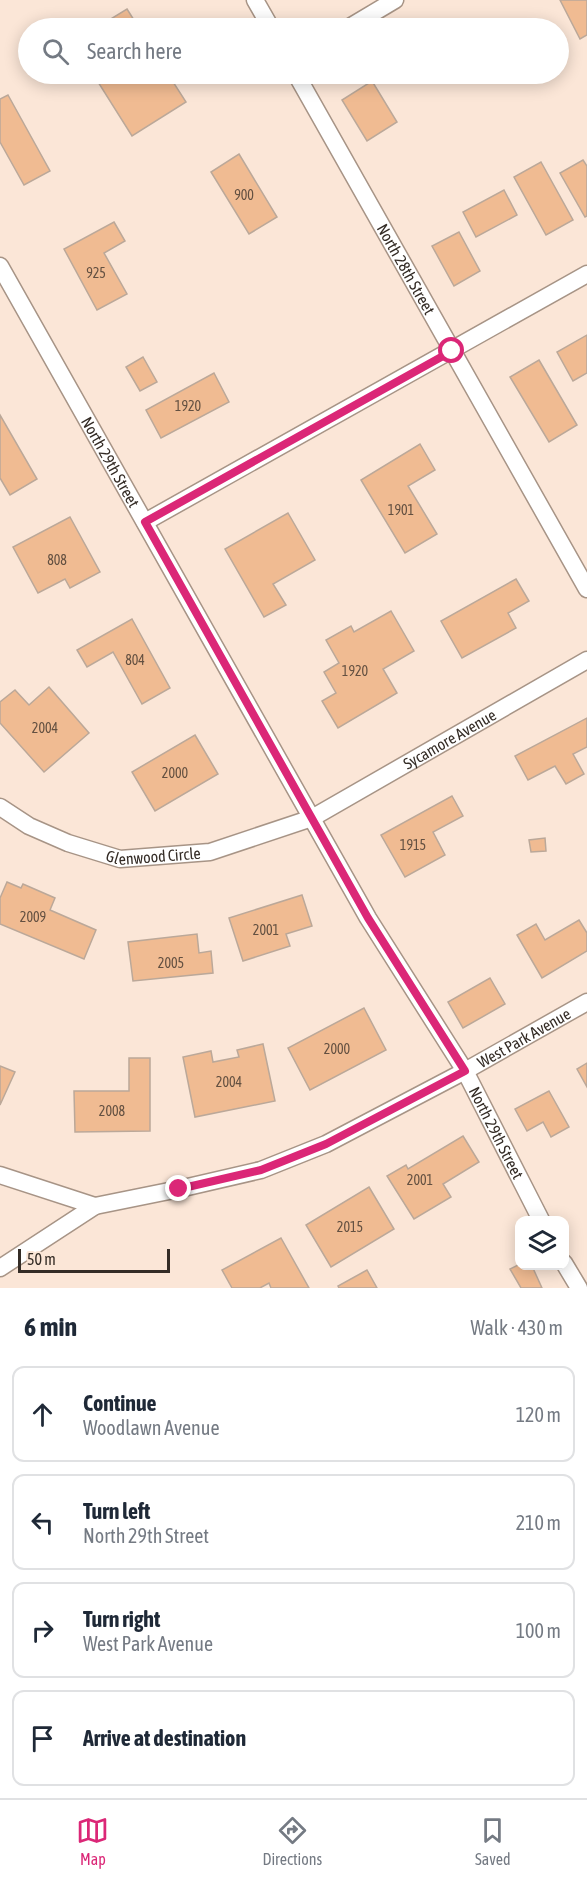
<!DOCTYPE html>
<meta charset="utf-8">
<style>
:root{--surface:#fff;--page:#f6f6f7;--text:#1f2937;--muted:#747a83;--line:#e0e1e3;--accent:#db2777}
body{margin:0;font-family:"Asap Condensed",sans-serif;background:var(--page);color:var(--text)}
.controls{position:absolute;right:18px;bottom:18px;display:grid;overflow:hidden;border-radius:12px;box-shadow:0 3px 15px #0003}
.controls button{width:54px;height:54px;display:grid;place-items:center;padding:0;border:0;border-bottom:2px solid var(--line);background:var(--surface);color:var(--text);font:30px sans-serif}
.scale{position:absolute;left:18px;bottom:15px;width:152px;box-sizing:border-box;padding-left:6px;border:3px solid #342c26;border-top:0;font-size:16px;line-height:21px;white-space:nowrap;color:#342c26;-webkit-text-stroke:4px #fbe6d7;paint-order:stroke}
.stop{position:absolute;width:18px;height:18px;margin:-14px;border:4px solid #db2777;border-radius:50%;background:#fff}
.stop.end{background:#db2777;border-color:#fff;box-shadow:0 2px 6px #0008}
.list{margin:0;padding:0;list-style:none}
h2{display:flex;justify-content:space-between;align-items:center;height:78px;margin:0;padding:0 24px;font-size:26px}
h2 small{font-size:20px;font-weight:400;color:var(--muted)}
.list li{display:grid;grid-template-columns:39px 1fr auto;gap:18px;align-items:center;box-sizing:border-box;height:96px;margin:0 12px 12px;padding:0 12px;border:2px solid var(--line);border-radius:12px}
.list b{display:block;font-size:22px;white-space:nowrap}
.list p{margin:0;font-size:20px;white-space:nowrap;color:var(--muted)}
.list em{font-size:20px;font-style:normal;color:var(--muted)}
.icon{flex:none;width:33px;height:33px;fill:none;stroke:currentColor;stroke-width:2;stroke-linecap:round;stroke-linejoin:round}
.map{position:relative;flex:none;width:587px;height:1288px;overflow:hidden}
.search{position:absolute;background:var(--surface);box-shadow:0 3px 15px #0003;left:18px;right:18px;top:18px;height:66px;display:flex;align-items:center;gap:15px;box-sizing:border-box;padding:0 21px;border-radius:33px;color:var(--muted);font-size:22px}
.sheet{height:510px;background:var(--surface)}
nav{display:flex;justify-content:space-around;align-items:center;box-sizing:border-box;height:84px;border-top:2px solid var(--line);background:var(--surface);font-size:16px;color:var(--muted)}
nav a{display:grid;justify-items:center;gap:3px}
nav .on{color:var(--accent)}
.map>svg:first-child{display:block}
</style>
<div class="map">
<svg width="587" height="1288" viewBox="0 0 587 1288">
<rect width="100%" height="100%" fill="#fbe6d7"/>
<g fill="#f0bb92" stroke="#bba899" stroke-width="1.5">
<polygon points="560,0 587,0 587,35 580,39"/>
<polygon points="127,9 139,28 96,28"/>
<polygon points="483,19 489,28 468,28"/>
<polygon points="93,74 168,74 186,102 132,136"/>
<polygon points="372,81 397,122 367,141 342,100"/>
<polygon points="8,95 50,171 24,185 0,142 0,99"/>
<polygon points="239,154 277,217 249,234 211,172"/>
<polygon points="583,160 587,166 587,216 585,217 560,173"/>
<polygon points="541,162 573,220 546,235 514,177"/>
<polygon points="504,190 517,215 476,237 463,212"/>
<polygon points="114,222 125,241 104,253 127,294 97,310 64,249"/>
<polygon points="459,232 480,271 454,286 432,246"/>
<polygon points="587,335 587,373 573,381 557,352"/>
<polygon points="143,357 157,382 140,391 126,367"/>
<polygon points="539,360 577,425 549,442 510,377"/>
<polygon points="214,373 229,402 161,438 146,410"/>
<polygon points="0,415 37,479 10,495 0,478"/>
<polygon points="420,444 435,470 408,486 437,534 405,553 361,480"/>
<polygon points="288,513 315,560 273,584 286,605 264,617 225,549"/>
<polygon points="70,517 100,572 70,588 65,579 38,593 13,547"/>
<polygon points="516,579 529,601 508,613 516,628 462,658 441,621"/>
<polygon points="391,611 414,651 383,669 397,693 338,728 322,701 336,693 324,672 339,663 326,640 351,626 354,632"/>
<polygon points="132,619 170,688 142,704 113,652 87,667 77,650"/>
<polygon points="49,687 89,733 44,772 0,723 0,702 15,690 29,705"/>
<polygon points="587,718 587,747 573,754 584,774 566,784 555,766 528,780 515,756"/>
<polygon points="195,735 218,774 155,811 132,772"/>
<polygon points="452,796 463,816 433,832 445,855 405,877 381,835"/>
<polygon points="545,838 546,851 531,852 529,840"/>
<polygon points="7,882 21,888 23,884 55,898 50,910 96,930 84,959 0,924 0,898"/>
<polygon points="302,895 312,926 286,934 290,946 243,961 229,918"/>
<polygon points="579,920 587,933 587,951 542,978 517,935 536,924 545,940"/>
<polygon points="197,934 199,953 211,951 213,973 133,981 128,942"/>
<polygon points="490,978 505,1004 463,1028 448,1002"/>
<polygon points="364,1008 386,1050 310,1090 288,1048"/>
<polygon points="263,1044 275,1101 195,1117 183,1057 211,1051 213,1062 239,1057 237,1050"/>
<polygon points="129,1058 150,1058 150,1131 75,1132 74,1091 129,1091"/>
<polygon points="587,1063 587,1087 577,1069"/>
<polygon points="0,1066 15,1072 0,1105"/>
<polygon points="549,1091 569,1127 551,1137 543,1122 527,1131 515,1109"/>
<polygon points="463,1136 479,1162 443,1184 451,1197 414,1219 387,1176 406,1165 408,1169"/>
<polygon points="369,1187 394,1229 331,1267 306,1225"/>
<polygon points="281,1238 309,1288 271,1288 269,1283 260,1288 232,1288 222,1270"/>
<polygon points="520,1264 532,1266 542,1288 521,1288 510,1269"/>
<polygon points="367,1270 377,1288 339,1288 338,1286"/>
</g>
<g fill="none" stroke-linecap="round" stroke-linejoin="round">
<defs>
<g id="street">
<polyline points="255,0 271,28"/>
<polyline points="348,28 395,0"/>
<path id="s1" d="M296,74L587,589"/>
<path id="s2" d="M0,266L368,918L465,1071L541,1220"/>
<polyline points="145,522 587,274"/>
<path id="s3" d="M0,807L29,826L68,843L120,859L210,852L312,818L587,660"/>
<polyline points="0,1175 95,1206"/>
<polyline points="564,1263 579,1288"/>
<path id="s4" d="M0,1268L95,1206L179,1189L261,1170L326,1144L465,1071L587,1002"/>
</g>
</defs>
<use href="#street" stroke="#a79486" stroke-width="19"/>
<use href="#street" stroke="#fff" stroke-width="16"/>
</g>
<g fill="none" stroke-linecap="round" stroke-linejoin="round">
<polyline stroke="#db2777" stroke-width="8" points="179,1189 261,1170 326,1144 465,1071 368,918 145,522 452,351"/>
</g>
<g text-anchor="middle" dominant-baseline="central" stroke-width="6" stroke-linejoin="round" paint-order="stroke">
<g font-size="14" fill="#635041">
<text x="244" y="195">900</text>
<text x="96" y="273">925</text>
<text x="188" y="406">1920</text>
<text x="401" y="510">1901</text>
<text x="57" y="560">808</text>
<text x="135" y="660">804</text>
<text x="355" y="671">1920</text>
<text x="45" y="728">2004</text>
<text x="175" y="773">2000</text>
<text x="413" y="845">1915</text>
<text x="33" y="917">2009</text>
<text x="266" y="930">2001</text>
<text x="171" y="963">2005</text>
<text x="337" y="1049">2000</text>
<text x="229" y="1082">2004</text>
<text x="112" y="1111">2008</text>
<text x="420" y="1180">2001</text>
<text x="350" y="1227">2015</text>
</g>
<g font-size="16" fill="#342c26" stroke="#fbe6d7">
<text stroke="none"><textPath href="#s1" startOffset="224">North 28th Street</textPath></text>
<text stroke="none"><textPath href="#s2" startOffset="225">North 29th Street</textPath></text>
<text stroke="none"><textPath href="#s3" startOffset="488">Sycamore Avenue</textPath></text>
<text stroke="none"><textPath href="#s3" startOffset="165">Glenwood Circle</textPath></text>
<text stroke="none"><textPath href="#s4" startOffset="578">West Park Avenue</textPath></text>
<text stroke="none"><textPath href="#s2" startOffset="999">North 29th Street</textPath></text>
</g>
</g>
</svg>
<div class="controls">
<button><svg class="icon" aria-label="layers" viewBox="0 0 24 24"><path d="M12 4l9 5-9 5-9-5zM3 14l9 5 9-5"/></svg></button>
</div>
<div class="scale">50 m</div>
<div class="stop" style="left:452px;top:351px"></div>
<div class="stop end" style="left:179px;top:1189px"></div>
<div class="search"><svg class="icon" aria-label="search" viewBox="0 0 24 24"><circle cx="10" cy="10" r="6"/><path d="M15 15l6 6"/></svg>Search here</div>
</div>
<section class="sheet">
<h2>6 min<small>Walk · 430 m</small></h2>
<ul class="list">
<li><svg class="icon" aria-label="ahead" viewBox="0 0 24 24"><path d="M12 20V5M6 11l6-6 6 6"/></svg><div><b>Continue</b><p>Woodlawn Avenue</p></div><em>120 m</em></li>
<li><svg class="icon" aria-label="left" viewBox="0 0 24 24"><path d="M17 20v-9H6M10 6l-5 5 5 5"/></svg><div><b>Turn left</b><p>North 29th Street</p></div><em>210 m</em></li>
<li><svg class="icon" aria-label="right" viewBox="0 0 24 24"><path d="M7 20v-9h11M14 6l5 5-5 5"/></svg><div><b>Turn right</b><p>West Park Avenue</p></div><em>100 m</em></li>
<li><svg class="icon" aria-label="arrive" viewBox="0 0 24 24"><path d="M6 21V4h12l-3 4 3 4H6"/></svg><div><b>Arrive at destination</b></div></li>
</ul>
</section>
<nav>
<a class="on"><svg class="icon" aria-label="map" viewBox="0 0 24 24"><path d="M3 6l6-2 6 2 6-2v14l-6 2-6-2-6 2zM9 4v14M15 6v14"/></svg>Map</a>
<a><svg class="icon" aria-label="directions" viewBox="0 0 24 24"><path d="M12 3l9 9-9 9-9-9zM9 14v-3h6M13 9l2 2-2 2"/></svg>Directions</a>
<a><svg class="icon" aria-label="saved" viewBox="0 0 24 24"><path d="M7 4h10v16l-5-4-5 4z"/></svg>Saved</a>
</nav>
